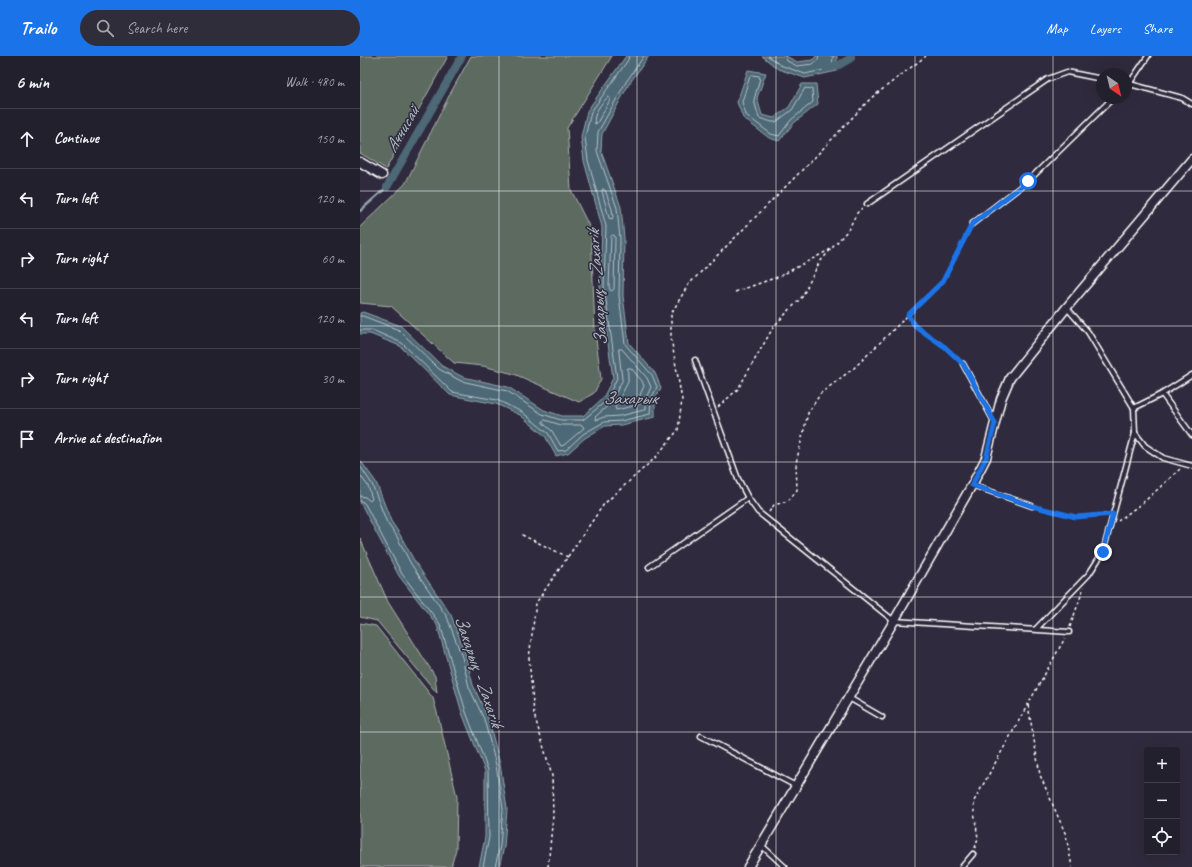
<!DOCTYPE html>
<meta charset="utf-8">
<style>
:root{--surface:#23202e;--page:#2f2d3a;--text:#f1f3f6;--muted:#a3a3aa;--line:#403e4a;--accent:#1a73e8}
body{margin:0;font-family:Caveat,sans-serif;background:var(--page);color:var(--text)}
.controls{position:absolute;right:12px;bottom:12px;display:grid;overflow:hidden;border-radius:4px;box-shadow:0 4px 16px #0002}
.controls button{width:36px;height:36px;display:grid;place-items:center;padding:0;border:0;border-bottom:1px solid var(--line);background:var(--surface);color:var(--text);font:20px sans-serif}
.compass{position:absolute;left:736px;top:12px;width:36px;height:36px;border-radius:50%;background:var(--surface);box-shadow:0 4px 16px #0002;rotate:145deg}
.stop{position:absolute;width:12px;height:12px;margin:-9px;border:3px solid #1a73e8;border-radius:50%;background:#fff}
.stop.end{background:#1a73e8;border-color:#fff;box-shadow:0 1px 4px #0008}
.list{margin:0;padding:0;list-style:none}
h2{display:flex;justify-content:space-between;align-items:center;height:52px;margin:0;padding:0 16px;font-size:17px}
h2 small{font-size:13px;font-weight:400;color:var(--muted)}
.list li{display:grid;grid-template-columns:26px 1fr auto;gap:12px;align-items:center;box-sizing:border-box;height:60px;padding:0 16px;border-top:1px solid var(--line)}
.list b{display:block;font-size:15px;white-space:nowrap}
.list em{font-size:13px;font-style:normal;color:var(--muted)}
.icon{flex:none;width:22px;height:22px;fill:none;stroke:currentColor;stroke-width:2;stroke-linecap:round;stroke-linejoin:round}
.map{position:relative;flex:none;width:832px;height:811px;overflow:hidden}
header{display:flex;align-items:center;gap:24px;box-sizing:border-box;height:56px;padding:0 20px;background:var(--accent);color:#fff}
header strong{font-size:19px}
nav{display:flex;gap:22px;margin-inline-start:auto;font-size:14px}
.search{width:280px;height:36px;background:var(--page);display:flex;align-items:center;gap:10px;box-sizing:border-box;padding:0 14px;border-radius:22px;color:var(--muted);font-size:15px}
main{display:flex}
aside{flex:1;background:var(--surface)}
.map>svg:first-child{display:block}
</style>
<header>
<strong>Trailo</strong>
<div class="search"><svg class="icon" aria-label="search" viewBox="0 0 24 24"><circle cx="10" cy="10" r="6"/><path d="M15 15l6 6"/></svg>Search here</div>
<nav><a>Map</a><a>Layers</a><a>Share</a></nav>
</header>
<main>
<aside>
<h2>6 min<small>Walk · 480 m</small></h2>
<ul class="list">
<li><svg class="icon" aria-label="ahead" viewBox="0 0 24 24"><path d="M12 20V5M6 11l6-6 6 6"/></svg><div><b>Continue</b></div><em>150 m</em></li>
<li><svg class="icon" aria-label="left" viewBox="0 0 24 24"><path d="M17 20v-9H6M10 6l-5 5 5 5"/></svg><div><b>Turn left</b></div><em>120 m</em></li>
<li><svg class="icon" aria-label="right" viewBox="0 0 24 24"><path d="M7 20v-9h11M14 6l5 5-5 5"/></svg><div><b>Turn right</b></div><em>60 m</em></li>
<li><svg class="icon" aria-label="left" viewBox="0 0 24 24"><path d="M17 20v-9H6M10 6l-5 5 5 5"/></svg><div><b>Turn left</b></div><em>120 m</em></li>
<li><svg class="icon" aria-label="right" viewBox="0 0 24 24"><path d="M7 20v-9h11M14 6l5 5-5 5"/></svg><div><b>Turn right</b></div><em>30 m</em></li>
<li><svg class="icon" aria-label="arrive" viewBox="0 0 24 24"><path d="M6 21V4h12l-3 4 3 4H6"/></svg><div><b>Arrive at destination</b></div></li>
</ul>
</aside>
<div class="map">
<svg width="832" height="811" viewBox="0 0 832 811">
<rect width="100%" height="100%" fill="#2f2a3d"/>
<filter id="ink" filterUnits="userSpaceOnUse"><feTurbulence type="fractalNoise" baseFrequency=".025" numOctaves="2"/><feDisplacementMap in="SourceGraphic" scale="8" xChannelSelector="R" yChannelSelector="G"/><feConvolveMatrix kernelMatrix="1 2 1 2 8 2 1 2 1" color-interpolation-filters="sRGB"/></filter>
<g filter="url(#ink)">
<g fill="#5c6a60" stroke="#aeb4b0">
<polygon points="0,0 88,0 26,113 0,97"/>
<polygon points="111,0 252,0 207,72 211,134 231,174 235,275 241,323 234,337 219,346 154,318 123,310 94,307 31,250 0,247 0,171 45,128 90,38"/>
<polygon points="0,482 28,546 75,620 77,637 17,565 0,561"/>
<polygon points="0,567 16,570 73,642 79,664 97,741 96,793 91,811 0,811"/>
</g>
<g fill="#4e6876" stroke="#95a4ad">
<polygon points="266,0 289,0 269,28 242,78 241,95 261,151 264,182 263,240 269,287 295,317 301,332 295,343 295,361 261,369 245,370 225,382 208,397 196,400 185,380 160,359 136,348 90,339 40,290 10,278 0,278 0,257 3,256 41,270 82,310 103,321 148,331 184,354 202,360 223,360 243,342 253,322 240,231 242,171 224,105 221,81 227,55"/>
<polygon points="402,0 426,0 437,6 453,4 456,0 477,0 477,15 445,22 418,13"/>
<polygon points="388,14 406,17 397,42 402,59 414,62 429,51 442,28 456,28 458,48 434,67 419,85 409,82 383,62 377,46"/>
<polygon points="0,404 16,426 31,465 39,477 55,506 91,559 106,600 113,629 128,662 140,708 147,753 144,791 139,811 119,811 125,781 125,715 102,657 77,569 39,520 0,446"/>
</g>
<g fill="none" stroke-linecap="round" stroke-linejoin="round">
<g stroke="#b8c3c8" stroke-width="1">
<polyline points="408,0 420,9 445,18 472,12 473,0"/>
<polyline points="425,0 427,5 437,10 453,8 458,4 459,0"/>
<polygon points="392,19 399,20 400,22 394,44 399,62 412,66 416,66 432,54 445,32 452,33 453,46 431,64 419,80 411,78 386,59 382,46 390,20"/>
<path d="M248,41L250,42V44L237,67L235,68C232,59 241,47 248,41Z"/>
<polygon points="243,133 245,134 252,153 253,161 252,163 249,162 242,135"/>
<polygon points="253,179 255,180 255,183 254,233 252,235 250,234 249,230 251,181"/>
<polyline points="0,260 3,260 39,274 79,313 101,325 147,335 182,358 201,364 223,364 246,345 257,322 244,230 246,170 228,104 225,81 231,56 268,4 269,0"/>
<polyline points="0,274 12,274 42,287 92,336 137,344 162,356 188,377 198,395 206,394 223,378 244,366 261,365 290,358 291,343 297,331 292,319 265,288 259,240 260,183 257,152 237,95 238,76 266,26 284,0"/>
<polygon points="259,293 262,293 287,322 291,331 286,342 286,353 284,354 260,360 244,361 236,364 235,361 250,348 262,325"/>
<polygon points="268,312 271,312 282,325 284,330 280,339 280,348 278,349 256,354 255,351 268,326"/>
<polygon points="185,364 201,369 222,369 224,372 204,389 201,390 192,375 183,367 183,365"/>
<polyline points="0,410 12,428 27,467 36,479 51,508 87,561 102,601 109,631 124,663 136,709 143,753 140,790 135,811"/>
<polyline points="0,419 8,430 12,443 10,445 5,441 0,440"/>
<polyline points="0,445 3,446 5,448 42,518 80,568 106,656 128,714 129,781 123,811"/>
</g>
<polyline stroke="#95a4ad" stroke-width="2.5" points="0,155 27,131"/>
<g stroke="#4e6876" stroke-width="8">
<polyline points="466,12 479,9 491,2 491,0"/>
<polyline points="27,131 102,0"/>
</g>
<defs>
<g id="lane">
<polyline points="766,27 822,42 832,48"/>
<polyline points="766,31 769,28 788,0"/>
<polyline points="507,148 688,23 707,16 742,23"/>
<polyline points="612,168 668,125 753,42"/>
<polyline points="707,252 728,276 774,352 802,338 832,319"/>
<polyline points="335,304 378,423 388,442 398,456 534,565 709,576"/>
<polyline points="603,308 635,367"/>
<polyline points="802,338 832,379"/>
<polyline points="775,377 785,390 803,402 832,410"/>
<polyline points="612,429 672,450"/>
<polyline points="289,511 388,442"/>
<polyline points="676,573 729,518 743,496 775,377 774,352"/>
<polyline points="489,642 522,661"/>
<polyline points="341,680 436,730"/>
<polyline points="401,789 425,811"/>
<polyline points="602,811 613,798"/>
</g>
<g id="street">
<polyline points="0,106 22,119"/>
<polyline points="388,811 534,565 612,429 626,402 641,343 650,322 707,251 832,103"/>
</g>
</defs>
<use href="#lane" stroke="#fff" stroke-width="7"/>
<use href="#street" stroke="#fff" stroke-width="11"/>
<g stroke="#fff" stroke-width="1.5" stroke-dasharray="3 3" stroke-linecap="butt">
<polyline points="375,236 420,220 471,193"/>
<polyline points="548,259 555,270 585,291 599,304"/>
<polyline points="358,351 378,333 414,270 442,241 459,207 488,174 497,157 502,152"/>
<polyline points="678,452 716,461 747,458"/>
<polyline points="409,456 414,449 428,445 437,434 436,407 448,357 461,337 494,312 583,225 610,173"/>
<polyline points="758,465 786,444 821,412"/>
<polyline points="162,479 208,501"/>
<polyline points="710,571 724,531"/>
<polyline points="668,649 680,719 706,779 712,811"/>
<polyline points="615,792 618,782 614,756 614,745 705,582"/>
<polyline points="188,811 193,760 192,720 174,658 169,602 176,547 244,448 295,402 318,374 322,344 311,282 311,258 328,229 456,100 511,42 566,0"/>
</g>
<use href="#lane" stroke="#2f2a3d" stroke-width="4"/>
<use href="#street" stroke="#2f2a3d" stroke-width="8"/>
</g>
</g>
<g fill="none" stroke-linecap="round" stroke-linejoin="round" filter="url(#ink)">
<polyline stroke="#1a73e8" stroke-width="5" points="668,125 612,168 583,225 548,259 555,270 585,291 603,308 635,367 626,402 612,429 672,450 716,461 753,458 743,496"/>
</g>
<path fill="none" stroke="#fff" stroke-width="1" stroke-opacity="0.55" d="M139,0V811M277,0V811M416,0V811M555,0V811M693,0V811M0,135H832M0,270H832M0,406H832M0,541H832M0,676H832"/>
<g text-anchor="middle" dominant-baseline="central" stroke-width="3" stroke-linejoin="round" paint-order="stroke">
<g font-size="18" font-style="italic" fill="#afbbc1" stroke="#2f2a3d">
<text transform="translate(42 73) rotate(-60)">Аччисай</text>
<text transform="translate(237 232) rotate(-94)">Закарық - Zaxarik</text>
<text x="270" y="342">Захарык</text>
<text transform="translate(119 615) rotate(71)">Закарық - Zaxarik</text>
</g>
</g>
</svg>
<div class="controls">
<button>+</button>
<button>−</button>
<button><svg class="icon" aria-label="locate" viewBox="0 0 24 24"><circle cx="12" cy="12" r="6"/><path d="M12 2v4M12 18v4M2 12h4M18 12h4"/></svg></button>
</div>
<svg class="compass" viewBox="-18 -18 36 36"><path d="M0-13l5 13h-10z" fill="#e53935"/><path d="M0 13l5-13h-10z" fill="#a3a3aa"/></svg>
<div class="stop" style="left:668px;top:125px"></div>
<div class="stop end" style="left:743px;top:496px"></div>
</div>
</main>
